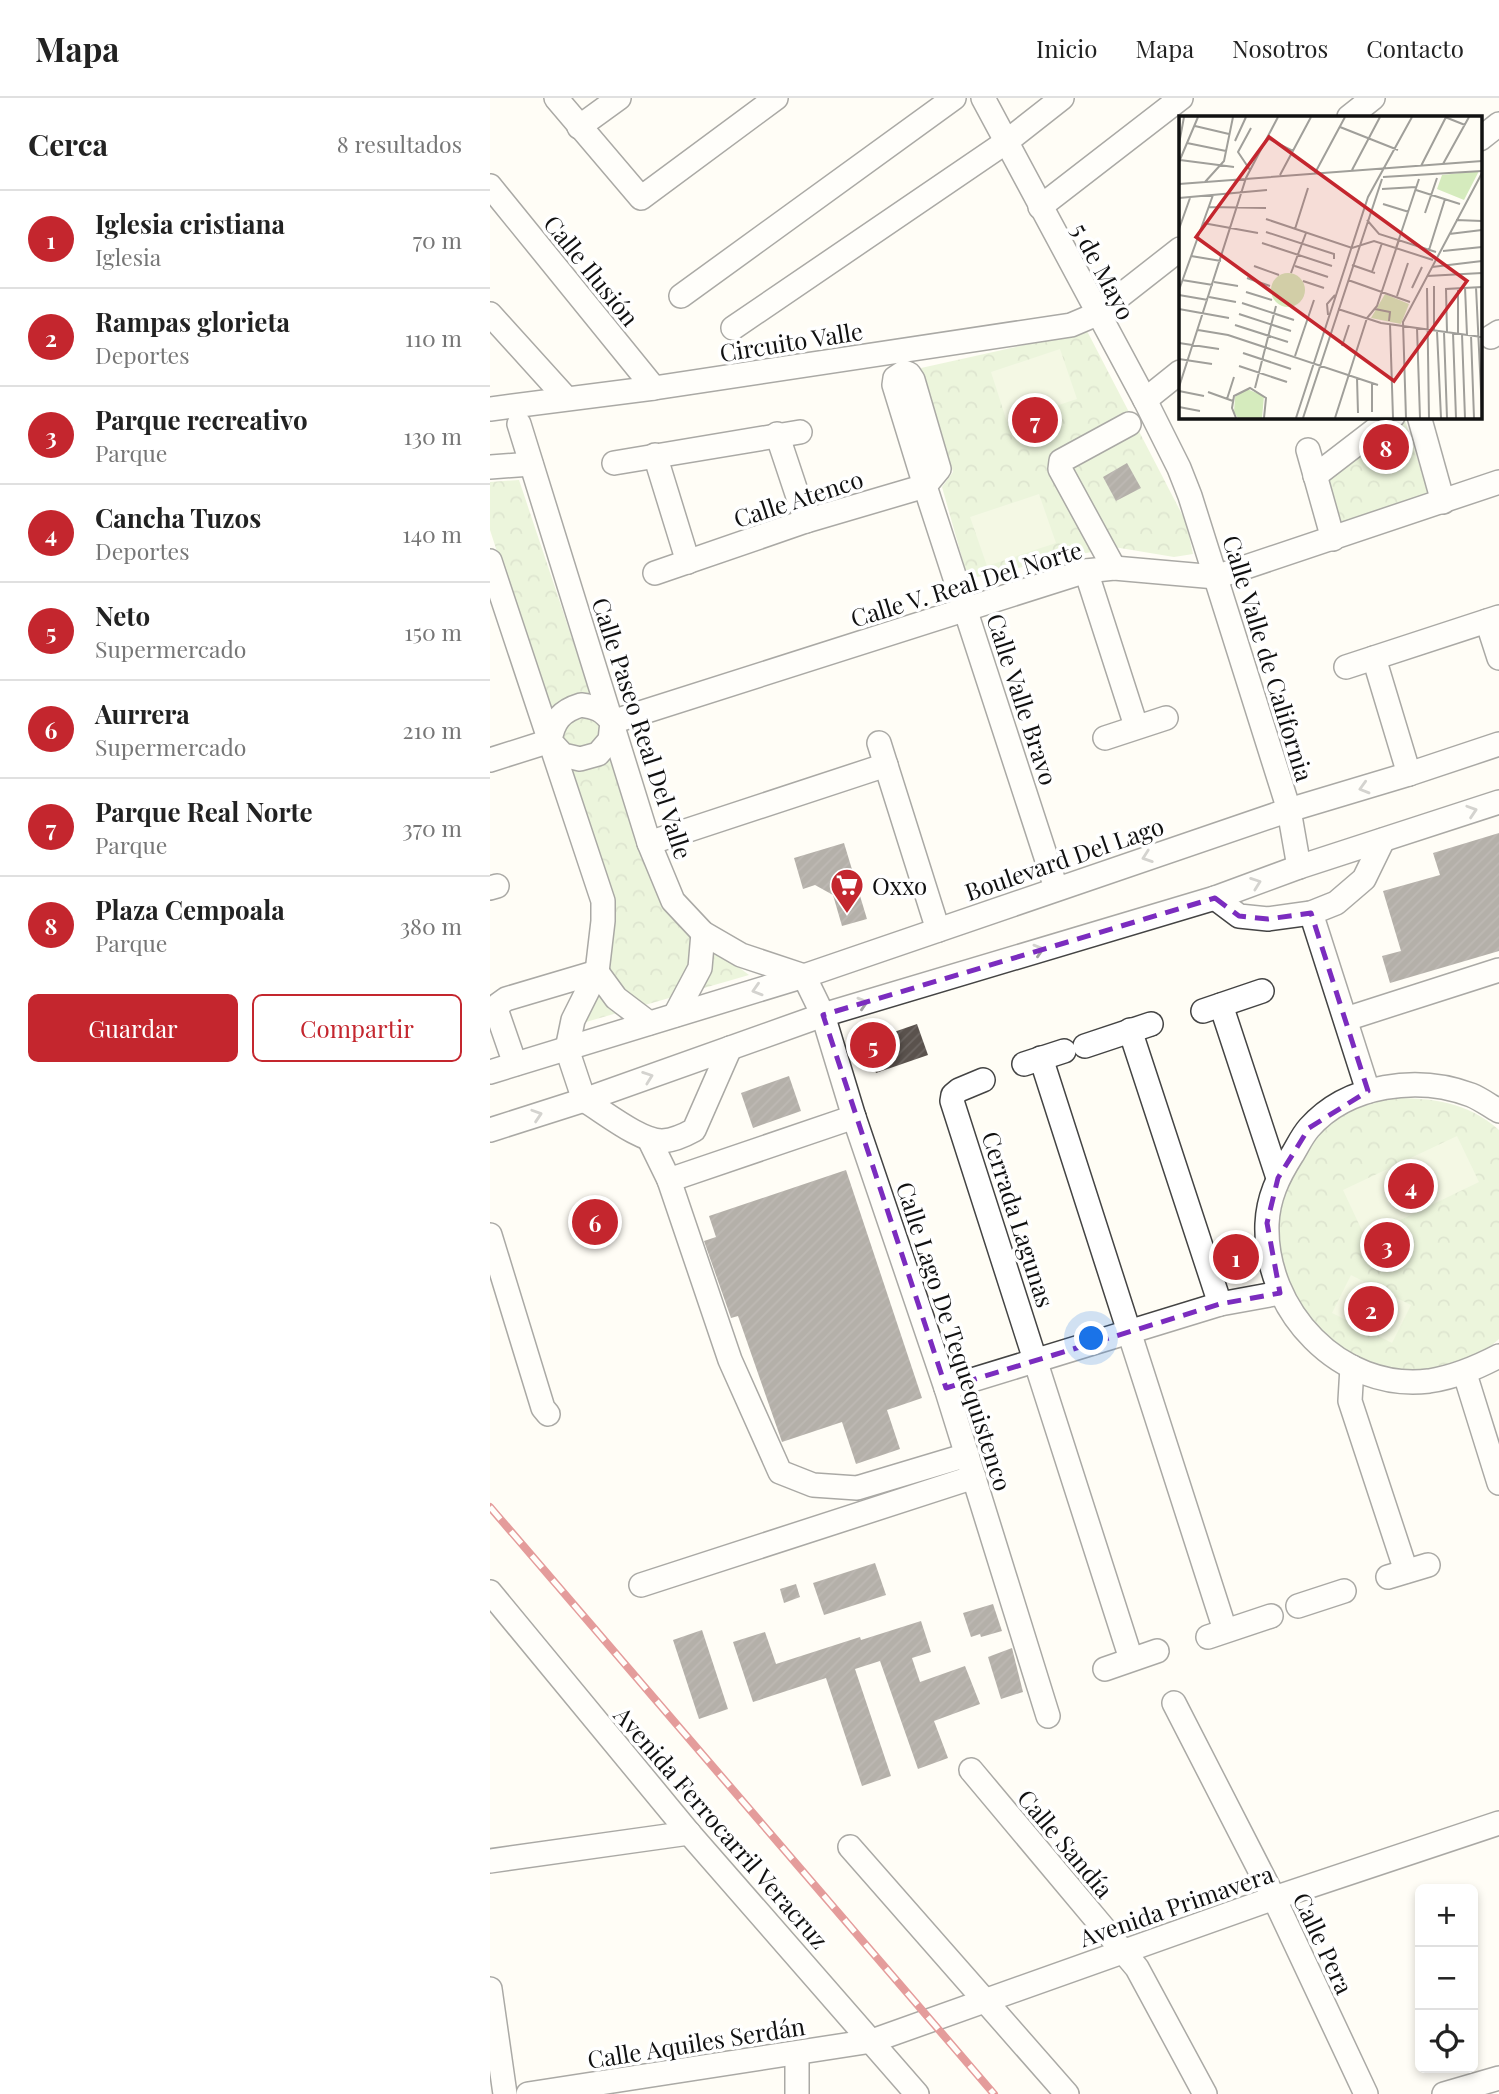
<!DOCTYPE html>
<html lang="es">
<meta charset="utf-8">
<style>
:root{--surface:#fff;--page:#f2f2f2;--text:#222;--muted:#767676;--line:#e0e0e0;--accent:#c4262e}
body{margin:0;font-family:"Playfair Display",serif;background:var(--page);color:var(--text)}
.controls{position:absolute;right:21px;bottom:21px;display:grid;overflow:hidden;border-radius:10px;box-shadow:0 4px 10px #0003}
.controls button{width:63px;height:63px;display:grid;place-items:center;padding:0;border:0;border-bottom:2px solid var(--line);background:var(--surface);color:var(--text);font:35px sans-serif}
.you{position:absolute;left:602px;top:1241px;width:24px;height:24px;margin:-18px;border:5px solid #fff;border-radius:50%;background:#1a73e8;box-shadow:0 0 0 10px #1a73e833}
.badge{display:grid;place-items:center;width:46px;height:46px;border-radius:50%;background:var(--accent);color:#fff;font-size:23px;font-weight:700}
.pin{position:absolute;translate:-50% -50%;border:4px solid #fff;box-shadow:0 2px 7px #0006}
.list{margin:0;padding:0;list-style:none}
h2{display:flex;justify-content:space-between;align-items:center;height:91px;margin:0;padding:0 28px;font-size:30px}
h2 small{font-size:23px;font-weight:400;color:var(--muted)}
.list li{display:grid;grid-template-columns:46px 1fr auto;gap:21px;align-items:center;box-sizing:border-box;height:98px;padding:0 28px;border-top:2px solid var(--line)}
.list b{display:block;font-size:26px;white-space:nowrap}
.list p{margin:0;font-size:23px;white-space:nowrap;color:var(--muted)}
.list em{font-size:23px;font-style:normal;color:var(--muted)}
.actions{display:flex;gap:14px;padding:21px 28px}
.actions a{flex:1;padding:16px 0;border:2px solid var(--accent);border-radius:10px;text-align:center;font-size:24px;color:var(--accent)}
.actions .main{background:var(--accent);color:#fff}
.icon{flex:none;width:38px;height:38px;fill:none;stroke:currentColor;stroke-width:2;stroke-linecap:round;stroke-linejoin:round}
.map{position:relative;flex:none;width:1009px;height:1996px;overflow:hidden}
header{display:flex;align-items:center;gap:42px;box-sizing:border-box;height:98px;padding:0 35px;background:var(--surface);border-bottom:2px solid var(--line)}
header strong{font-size:33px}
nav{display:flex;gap:38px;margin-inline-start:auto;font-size:24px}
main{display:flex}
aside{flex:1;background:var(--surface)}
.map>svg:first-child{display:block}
</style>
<header>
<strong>Mapa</strong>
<nav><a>Inicio</a><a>Mapa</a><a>Nosotros</a><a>Contacto</a></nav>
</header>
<main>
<aside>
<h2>Cerca<small>8 resultados</small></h2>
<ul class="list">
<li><span class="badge">1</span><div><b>Iglesia cristiana</b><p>Iglesia</p></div><em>70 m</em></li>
<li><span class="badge">2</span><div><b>Rampas glorieta</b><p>Deportes</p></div><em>110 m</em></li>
<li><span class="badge">3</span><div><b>Parque recreativo</b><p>Parque</p></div><em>130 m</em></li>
<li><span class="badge">4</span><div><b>Cancha Tuzos</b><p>Deportes</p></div><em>140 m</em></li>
<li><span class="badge">5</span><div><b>Neto</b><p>Supermercado</p></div><em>150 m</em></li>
<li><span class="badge">6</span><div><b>Aurrera</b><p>Supermercado</p></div><em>210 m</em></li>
<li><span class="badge">7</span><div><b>Parque Real Norte</b><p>Parque</p></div><em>370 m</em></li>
<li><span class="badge">8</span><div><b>Plaza Cempoala</b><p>Parque</p></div><em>380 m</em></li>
</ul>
<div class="actions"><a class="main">Guardar</a><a>Compartir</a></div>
</aside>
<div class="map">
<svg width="1009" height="1996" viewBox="0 0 1009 1996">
<defs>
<pattern id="park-crowns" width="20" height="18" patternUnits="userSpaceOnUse" patternTransform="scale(1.75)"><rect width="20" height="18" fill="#d5ebbd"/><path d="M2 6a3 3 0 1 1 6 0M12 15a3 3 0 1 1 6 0" fill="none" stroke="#b6c8a1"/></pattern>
<pattern id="building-hatch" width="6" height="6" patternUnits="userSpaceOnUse" patternTransform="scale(1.75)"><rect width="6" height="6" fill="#5a524d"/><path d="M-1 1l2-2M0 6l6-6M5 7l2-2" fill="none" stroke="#6d6662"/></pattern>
</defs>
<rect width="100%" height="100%" fill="#fffdf5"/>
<g fill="url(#park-crowns)">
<polygon points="597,233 696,424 703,456 684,459 624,449 478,481 452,389 463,374 431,270"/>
<polygon points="908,319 914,319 941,404 847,437 830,379"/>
<polygon points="29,382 167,794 194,828 259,877 96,924 117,875 125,816 0,432 0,384"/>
<path d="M900,1000C942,1000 976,1003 1009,1032V1241L994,1254L960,1269L923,1274L886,1270L851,1255L800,1201L783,1128L807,1058L833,1030L865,1011Z"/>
</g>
<g fill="#e6f2cf">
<polygon points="570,251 587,301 517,324 501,274"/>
<polygon points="549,396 566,445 497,468 480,419"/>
<polygon points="967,1038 989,1084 875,1139 853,1092"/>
<polygon points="861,1177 921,1207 902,1245 842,1215"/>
</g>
<g fill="url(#building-hatch)">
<polygon points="637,365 651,390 626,403 613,379"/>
<polygon points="1009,735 1009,853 900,885 892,858 911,853 893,793 950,777 943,755"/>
<polygon points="354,745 377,821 352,828 343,797 325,787 313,791 304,760"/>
<polygon points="427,926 438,957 386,975 375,944"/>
<polygon points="299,978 311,1013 263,1030 251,995"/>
<polygon points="356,1072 432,1300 397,1312 410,1351 366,1366 352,1324 292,1344 248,1218 241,1220 214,1143 226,1139 219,1118"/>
<polygon points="385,1465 396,1497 334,1517 323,1485"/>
<polygon points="306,1486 310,1499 294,1505 290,1491"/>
<polygon points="503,1506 512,1533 491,1539 490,1536 481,1539 473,1515"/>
<polygon points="431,1523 441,1554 422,1560 430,1584 475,1568 490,1606 444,1623 458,1660 428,1671 390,1563 365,1571 401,1678 372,1688 336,1580 263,1604 243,1544 275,1534 286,1566 370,1539 371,1542"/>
<polygon points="212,1532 238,1611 209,1621 183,1542"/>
<polygon points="522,1550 533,1594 511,1601 498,1559"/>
</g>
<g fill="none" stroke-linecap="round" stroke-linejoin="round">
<defs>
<g id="minor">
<polyline points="66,0 151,100 286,0"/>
<polyline points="493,0 655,302 689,370 700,398 799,712 809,769"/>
<polyline points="859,19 883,0"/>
<polyline points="89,29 129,0"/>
<polyline points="990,41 1009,26"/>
<polyline points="0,88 164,290"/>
<polyline points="550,109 691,0"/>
<polyline points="191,198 464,0"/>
<polyline points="0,216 76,300"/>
<polyline points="243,230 516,44 572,0"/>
<polyline points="1001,239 1009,234"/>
<polyline points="655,302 690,274"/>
<polyline points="0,311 164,290 581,227 607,216 690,151"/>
<polyline points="929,318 953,404"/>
<polyline points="29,326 159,745 183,803 213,835 251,857 314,878 333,917 364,1019 456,1290 558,1618"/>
<polyline points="287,336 316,423"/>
<polyline points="818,352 843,441"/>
<polyline points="165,357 198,464"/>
<polyline points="124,365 310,334"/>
<polyline points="0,369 41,366"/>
<polyline points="825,378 903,318"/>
<polyline points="435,388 449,371 423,282 419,276 414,274 405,280 404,287 435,388 566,790"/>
<polyline points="0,463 113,803 113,823 107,874 83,922 77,951 94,1002"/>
<polyline points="624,470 570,371 571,363 639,326"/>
<polyline points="596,473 646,628"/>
<polyline points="165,475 316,423 435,388"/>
<polyline points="997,523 1009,560"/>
<polyline points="884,560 919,676"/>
<polyline points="856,569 1009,519"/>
<path d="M91,607C106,609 113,612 122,624L120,642L108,656L90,661L73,657L60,643C63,623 71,613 91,607Z"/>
<polyline points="122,624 596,473 624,470 726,479 1009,384"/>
<polyline points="615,640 676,620"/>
<polyline points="389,645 448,832"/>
<polyline points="0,662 60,643"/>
<polyline points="159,745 396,667"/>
<polyline points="0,790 7,788"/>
<polyline points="725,800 749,818 778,821 821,815 846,805 874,781 893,742"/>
<polyline points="821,815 878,993"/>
<polyline points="731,907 788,1080"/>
<polyline points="713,913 772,893"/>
<polyline points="185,917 210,870 213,835"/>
<polyline points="856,921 1009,872"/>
<polyline points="640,932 730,1206"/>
<polyline points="595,948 661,926"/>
<polyline points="551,960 735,1532"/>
<polyline points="25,966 7,914 9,906 16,901 107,874 126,900 159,925"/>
<polyline points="534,966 574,953"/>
<polyline points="0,974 314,878 799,712 919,676 1009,646"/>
<polyline points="493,982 469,992 463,997 462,1003 641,1561"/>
<path d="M94,1002C113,1013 151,1044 173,1043C184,1042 195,1037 204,1032L240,950"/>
<path d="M1009,1013C1000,1008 991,1001 981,997C928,977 858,986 819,1030C812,1038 807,1049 802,1057C788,1079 778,1100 777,1126C774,1212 850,1294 939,1283C965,1279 986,1270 1009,1258"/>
<polyline points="0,1032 94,1002 333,917 725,800 809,769 1009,704"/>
<polyline points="159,1041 179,1082 240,1262 290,1374 323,1387 367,1390 477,1357"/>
<polyline points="179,1082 364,1019"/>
<polyline points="0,1137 53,1310 58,1316"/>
<polyline points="862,1269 860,1303 916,1473"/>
<polyline points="975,1276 1009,1385"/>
<polyline points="456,1290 730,1206 790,1195"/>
<polyline points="898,1479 938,1467"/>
<polyline points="151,1487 484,1379"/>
<polyline points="0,1494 199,1735 427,1996"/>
<polyline points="808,1508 854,1493"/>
<polyline points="718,1539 781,1518"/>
<polyline points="615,1571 667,1553"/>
<polyline points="684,1605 784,1800 876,1996"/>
<polyline points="481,1672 647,1870 715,1996"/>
<polyline points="360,1749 577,1996"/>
<polyline points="0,1763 199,1735"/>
<polyline points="0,1891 15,1996"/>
<polyline points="307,1956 307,1996"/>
<polyline points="38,1996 382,1943 784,1800 1009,1725"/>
<polyline points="954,1996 1009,1980"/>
</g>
</defs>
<use href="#minor" stroke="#444" stroke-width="26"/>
<use href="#minor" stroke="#fff" stroke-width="23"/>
<defs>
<polyline id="rail" points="0,1409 504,1996"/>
</defs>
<use href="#rail" stroke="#c4262e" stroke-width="8"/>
<use href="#rail" stroke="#fff" stroke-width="5" stroke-dasharray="16" stroke-linecap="butt"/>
</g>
<defs><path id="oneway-chevron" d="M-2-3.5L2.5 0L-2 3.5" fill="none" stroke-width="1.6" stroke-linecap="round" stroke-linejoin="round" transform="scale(1.75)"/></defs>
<g stroke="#a0a0a0">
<use href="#oneway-chevron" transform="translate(874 690) rotate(164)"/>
<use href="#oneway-chevron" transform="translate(982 713) rotate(-18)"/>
<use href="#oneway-chevron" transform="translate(657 759) rotate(161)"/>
<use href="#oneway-chevron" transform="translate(766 785) rotate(-20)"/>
<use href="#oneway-chevron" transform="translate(549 852) rotate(-17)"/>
<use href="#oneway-chevron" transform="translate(267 892) rotate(163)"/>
<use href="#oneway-chevron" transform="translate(373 905) rotate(-17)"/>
<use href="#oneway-chevron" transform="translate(158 979) rotate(-20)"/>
<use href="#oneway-chevron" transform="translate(47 1017) rotate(-18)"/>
</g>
<path d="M0 0H1009V1996H0ZM725,800L749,818L778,821L821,815L878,993L819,1030L788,1080L777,1125L790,1195L730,1206L456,1290L333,917Z" fill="#fffdf5" fill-opacity=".55" fill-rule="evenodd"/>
<path fill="none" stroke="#7b2cbf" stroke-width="5" stroke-dasharray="14 9" stroke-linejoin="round" d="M725,800L749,818L778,821L821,815L878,993L819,1030L788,1080L777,1125L790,1195L730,1206L456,1290L333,917Z"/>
<defs>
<symbol id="supermarket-pin" viewBox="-11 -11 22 30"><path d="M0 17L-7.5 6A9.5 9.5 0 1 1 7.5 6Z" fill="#c4262e" stroke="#fff"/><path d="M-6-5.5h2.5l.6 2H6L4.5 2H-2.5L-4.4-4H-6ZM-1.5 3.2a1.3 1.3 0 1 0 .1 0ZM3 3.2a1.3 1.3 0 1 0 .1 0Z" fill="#fff"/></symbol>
</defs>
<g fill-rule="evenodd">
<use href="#supermarket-pin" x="338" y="768" width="38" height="52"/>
</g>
<g text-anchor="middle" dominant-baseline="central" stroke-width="7" stroke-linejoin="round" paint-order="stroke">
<g font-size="24" fill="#111" stroke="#fff">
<text transform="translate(102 172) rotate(51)">Calle Ilusión</text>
<text transform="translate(614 173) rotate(62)">5 de Mayo</text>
<text transform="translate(301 243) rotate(-9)">Circuito Valle</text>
<text transform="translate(308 400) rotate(-18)">Calle Atenco</text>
<text transform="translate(476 485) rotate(-17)">Calle V. Real Del Norte</text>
<text transform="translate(779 560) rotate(73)">Calle Valle de California</text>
<text transform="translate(533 601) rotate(72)">Calle Valle Bravo</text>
<text transform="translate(153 630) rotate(72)">Calle Paseo Real Del Valle</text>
<text transform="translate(574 760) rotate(-19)">Boulevard Del Lago</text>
<text transform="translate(529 1121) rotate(72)">Cerrada Lagunas</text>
<text transform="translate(465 1238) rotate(72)">Calle Lago De Tequequistenco</text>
<text transform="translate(232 1729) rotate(49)">Avenida Ferrocarril Veracruz</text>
<text transform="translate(576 1745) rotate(50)">Calle Sandía</text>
<text transform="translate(686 1807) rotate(-19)">Avenida Primavera</text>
<text transform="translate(834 1845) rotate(65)">Calle Pera</text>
<text transform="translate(206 1944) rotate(-9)">Calle Aquiles Serdán</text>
</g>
<g font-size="24" fill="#111" stroke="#fff" text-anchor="start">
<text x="382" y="787">Oxxo</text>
</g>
</g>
<g transform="translate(689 18)">
<rect width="303" height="303" fill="#fffdf5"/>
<path d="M300,55L285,84L258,73L263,59ZM92 174a17 17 0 1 1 34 0a17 17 0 1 1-34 0ZM206,178L230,188L222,208L192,202ZM68,273L85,280L83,302H59L55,296L56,281Z" fill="#d5ebbd"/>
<path fill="none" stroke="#a09f9a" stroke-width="2" d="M266,1L286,9M16,10L50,18M161,11L219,34M88,22L114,35M56,25L67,1M8,27L47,35M0,28L5,1M1,44L55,51M0,46L19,1M264,48L290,1M242,50L267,1M71,54L59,36L72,12M173,54L201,1M136,57L166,1M101,59L132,1M204,61L303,55M26,66L45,45L54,1M0,68L303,45M203,73L237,71M237,74L281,88M0,82L88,74M204,88L230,96M30,91L87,92M246,97L258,62M87,103L173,132L195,125L254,144M188,104L200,118L257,136M277,104L303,105M24,107L79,117M0,113L11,82M116,113L129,72M87,116L155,138V143M270,118L303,114M83,127L153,150M217,132L240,63M250,134L266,83M264,135L303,131M12,140L42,145M173,149L196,157M75,150L100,159M116,150L149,161M253,151L303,145M193,156L203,127M112,157L127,117M248,160L303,157M68,162L91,170M3,164L34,169M169,164L231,186M124,165L145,172M35,166L59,170M286,171L288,219M297,171L303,296M233,172L243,151M248,172L250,302M279,172V218M0,174L34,79M67,176L93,184M0,179L29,184M218,180L229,147M30,181L57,186M63,187L115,204M0,193L50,202M159,193L202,207L303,221M196,193L211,196L210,205M60,198L112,215M149,199L148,188L156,179M211,208L214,302M56,209L109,226M238,212L241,302M19,214L49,219L199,269M255,214V170M258,215L262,302M265,216L268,302M268,216L267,173L303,171M274,217L277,302M283,218L286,302M292,219L295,302M0,227L40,233M163,230L170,209M64,237L112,253M116,240L135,184M0,243L33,248M60,250L108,266M178,262L179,297M193,267V296M0,271L67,62L99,1M76,272L97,190M0,275L25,280M29,276L54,285M48,283L55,261M0,291L21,295M57,302L53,292L55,280L71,272L87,282L85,302M117,302L189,81L233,1M124,302L203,63M156,302L188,202L198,190L220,124M227,302L224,206L303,57"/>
<path fill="#c4262e" fill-opacity="0.15" stroke="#c4262e" stroke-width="3.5" d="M90,21L288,165L215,265L17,121Z"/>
<rect width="303" height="303" fill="none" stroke="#111" stroke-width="3.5"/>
</g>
</svg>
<div class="controls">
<button>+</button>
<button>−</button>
<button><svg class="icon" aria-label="locate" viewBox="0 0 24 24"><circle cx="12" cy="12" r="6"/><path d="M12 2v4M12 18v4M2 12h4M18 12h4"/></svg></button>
</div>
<div class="you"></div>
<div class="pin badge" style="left:746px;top:1159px">1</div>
<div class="pin badge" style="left:881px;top:1211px">2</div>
<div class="pin badge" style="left:897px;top:1147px">3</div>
<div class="pin badge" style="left:921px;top:1088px">4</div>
<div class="pin badge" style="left:383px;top:947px">5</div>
<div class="pin badge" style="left:105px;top:1124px">6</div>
<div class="pin badge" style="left:545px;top:322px">7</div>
<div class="pin badge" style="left:896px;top:349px">8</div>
</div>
</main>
